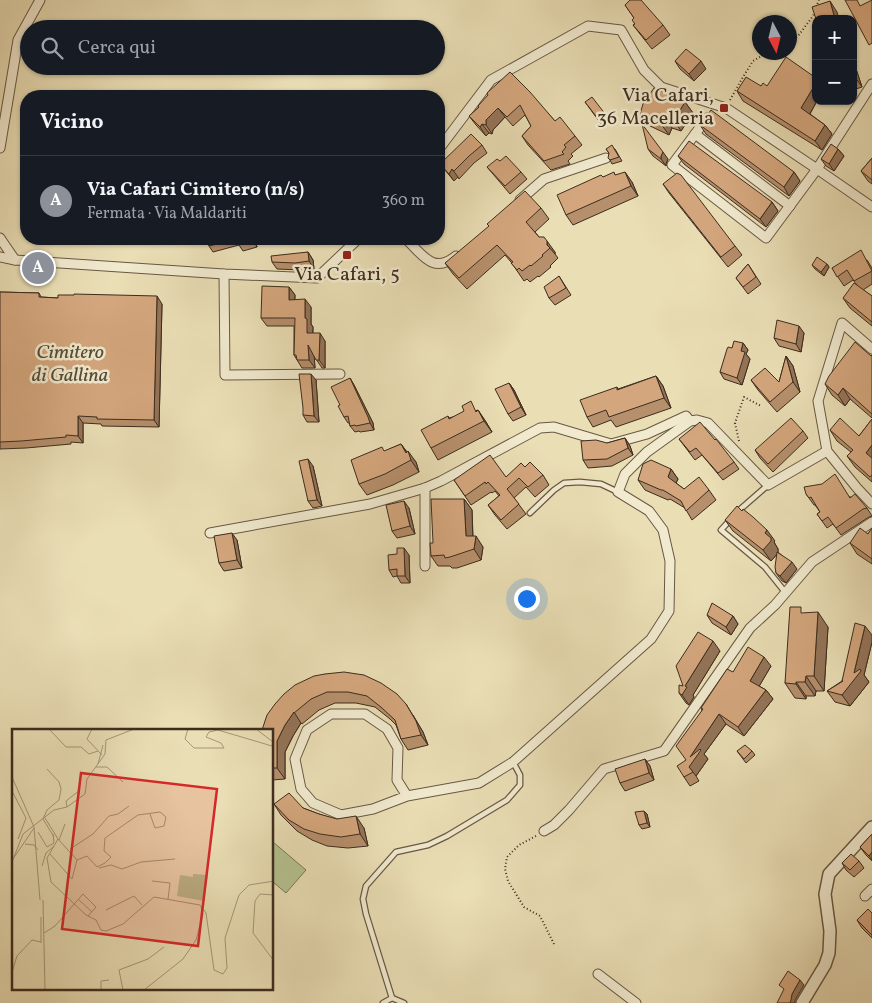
<!DOCTYPE html>
<html lang="it">
<meta charset="utf-8">
<style>
:root{--surface:#171b24;--page:#20242c;--text:#f1f3f6;--muted:#9ea1a6;--line:#363941;--accent:#8c9099}
body{margin:0;font-family:Vollkorn,serif;background:var(--page);color:var(--text)}
.controls{position:absolute;right:15px;top:15px;display:grid;overflow:hidden;border-radius:10px;box-shadow:0 1px 4px #0004}
.controls button{width:45px;height:45px;display:grid;place-items:center;padding:0;border:0;border-bottom:1px solid var(--line);background:var(--surface);color:var(--text);font:25px sans-serif}
.compass{position:absolute;left:752px;top:15px;width:45px;height:45px;border-radius:50%;background:var(--surface);box-shadow:0 1px 4px #0004;rotate:173deg}
.you{position:absolute;left:526px;top:598px;width:18px;height:18px;margin:-12px;border:4px solid #fff;border-radius:50%;background:#1a73e8;box-shadow:0 0 0 8px #1a73e833}
.badge{display:grid;place-items:center;width:32px;height:32px;border-radius:50%;background:var(--accent);color:#fff;font-size:16px;font-weight:700}
.pin{position:absolute;translate:-50% -50%;border:2px solid #fff;box-shadow:0 1px 5px #0006}
.list{margin:0;padding:0;list-style:none}
h2{display:flex;justify-content:space-between;align-items:center;height:65px;margin:0;padding:0 20px;font-size:21px}
h2 small{font-size:16px;font-weight:400;color:var(--muted)}
.list li{display:grid;grid-template-columns:32px 1fr auto;gap:15px;align-items:center;box-sizing:border-box;height:90px;padding:0 20px;border-top:1px solid var(--line)}
.list b{display:block;font-size:19px;white-space:nowrap}
.list p{margin:0;font-size:16px;white-space:nowrap;color:var(--muted)}
.list em{font-size:16px;font-style:normal;color:var(--muted)}
.icon{flex:none;width:28px;height:28px;fill:none;stroke:currentColor;stroke-width:2;stroke-linecap:round;stroke-linejoin:round}
.map{position:relative;flex:none;width:872px;height:1003px;overflow:hidden}
.search{position:absolute;background:var(--surface);box-shadow:0 1px 4px #0004;left:20px;top:20px;width:425px;height:55px;display:flex;align-items:center;gap:12px;box-sizing:border-box;padding:0 18px;border-radius:28px;color:var(--muted);font-size:19px}
.panel{position:absolute;background:var(--surface);box-shadow:0 1px 4px #0004;left:20px;top:90px;width:425px;height:155px;border-radius:20px}
.map>svg:first-child{display:block}
</style>
<div class="map">
<svg width="872" height="1003" viewBox="0 0 872 1003">
<rect width="100%" height="100%" fill="#eadeb5"/>
<filter id="stains"><feTurbulence type="fractalNoise" baseFrequency=".004" numOctaves="4"/><feColorMatrix values="0 0 0 0 .2 0 0 0 0 .09 0 0 0 0 .02 0 0 0 .5 -.17"/></filter>
<radialGradient id="worn" r=".72"><stop offset=".6" stop-color="#630" stop-opacity="0"/><stop offset="1" stop-color="#630" stop-opacity=".3"/></radialGradient>
<polygon fill="#b5c28f" stroke="#787756" points="273,842 306,870 286,893 273,882"/>
<g fill="none" stroke-linecap="round" stroke-linejoin="round">
<defs>
<g id="service">
<polyline points="530,513 554,490 564,483 580,482 601,484 618,492"/>
<polyline points="736,513 768,485"/>
<polyline points="731,519 721,530 765,567 785,592"/>
<polyline points="392,998 366,914 363,899 366,886 396,852 428,845 447,836 507,800 520,785 520,775 513,762"/>
<polyline points="383,1003 392,998 404,1003"/>
</g>
<g id="minor">
<polyline points="707,118 672,165 766,238 817,169 872,84"/>
<polyline points="695,134 790,206"/>
<polyline points="0,148 18,40 40,0"/>
<polyline points="439,149 491,80 588,26 621,30 644,70 661,87 726,108 817,169 872,207"/>
<polyline points="520,200 544,179 606,158"/>
<polyline points="0,238 15,260"/>
<path d="M406,239C422,254 433,275 456,256"/>
<polyline points="0,257 15,260 224,274 317,278 358,239"/>
<polyline points="224,274 225,375 340,374"/>
<polyline points="872,349 842,323 818,401 827,451 857,488 872,504"/>
<polyline points="425,488 425,566"/>
<polyline points="210,533 370,504 425,488 441,481 540,428 554,427 611,444 647,434 686,416 690,421"/>
<polyline points="407,796 397,780 398,748 387,729 365,714 331,714 307,730 295,759 301,789 313,803 341,815 373,809 407,796 479,783 513,762 651,639 669,611 670,561 663,530 649,511 618,492 625,474 647,452 690,421 697,420 708,423 768,485 827,451"/>
<polyline points="544,831 554,825 569,810 604,769 664,751 750,628 775,605 812,562 872,522"/>
<polyline points="865,896 872,889"/>
<polyline points="598,974 636,1003"/>
</g>
<polyline id="tertiary" points="802,1003 825,965 829,953 830,931 825,894 829,874 872,827"/>
</defs>
<use href="#service" stroke="#685844" stroke-width="7"/>
<use href="#minor" stroke="#685844" stroke-width="11"/>
<use href="#tertiary" stroke="#685844" stroke-width="14"/>
<g stroke="#3c2c1e" stroke-width="2" stroke-dasharray="1 2.5" stroke-linecap="butt">
<polyline points="816,7 819,0"/>
<polyline points="790,41 798,36 813,16 815,11"/>
<polyline points="730,100 743,77 753,61 768,52"/>
<polyline points="739,441 735,423 744,397 761,406"/>
<polyline points="536,836 519,845 507,857 505,869 508,881 524,907 540,916 555,946"/>
</g>
<use href="#service" stroke="#f1eacf" stroke-width="4.5"/>
<use href="#minor" stroke="#f1eacf" stroke-width="9"/>
<use href="#tertiary" stroke="#f1eacf" stroke-width="11"/>
</g>
<g fill="#b68f6c" stroke="#3c2c1e">
<polygon points="625,5 663,25 670,35 652,49 640,34 633,25 635,24 634,18"/>
<polygon points="853,60 862,87 853,90"/>
<polygon points="675,61 706,69 694,81 680,69"/>
<polygon points="510,72 555,121 575,136 582,145 571,154 573,156 568,161 570,164 551,170 528,145 522,136 531,126 525,115 513,126 505,117 493,130 492,134 489,133 486,136 476,125 469,116 479,107"/>
<polygon points="761,86 767,86 817,101 810,114 825,125 832,134 822,150 743,101 737,91"/>
<polygon points="585,102 606,115 611,122 604,128"/>
<polygon points="685,102 693,113 681,131 672,128 669,135 648,125 640,114"/>
<polygon points="700,125 794,172 800,181 789,196 706,134"/>
<polygon points="482,145 487,153 474,163 459,179 458,177 454,181 440,164"/>
<polygon points="606,149 615,149 622,161 612,164 610,160 609,153"/>
<polygon points="648,149 668,159 666,164 666,166 653,156"/>
<polygon points="838,149 844,156 834,171 826,166 821,159"/>
<polygon points="678,156 772,202 778,211 766,227 684,164"/>
<polygon points="872,158 872,184 868,181 861,171"/>
<polygon points="500,161 521,172 527,179 510,194 493,174 487,167"/>
<polygon points="616,175 632,182 638,196 573,225 566,215 603,177"/>
<polygon points="663,184 735,246 742,255 728,267 669,193"/>
<polygon points="541,208 549,219 535,232 539,237 555,252 555,254 558,258 550,266 551,267 539,277 538,276 530,282 527,279 524,281 511,262 505,255 467,289 453,274 445,263"/>
<polygon points="207,239 257,239 257,241 255,241 257,247 243,251 239,245 213,252 209,246"/>
<polygon points="308,252 313,260 314,269 300,270 277,269 272,262"/>
<polygon points="867,260 872,268 872,284 863,290 872,296 872,326 850,308 843,298 857,285 853,280 844,286 832,268"/>
<polygon points="748,264 761,284 748,294 736,278"/>
<polygon points="827,264 829,267 824,276 815,269 812,265"/>
<polygon points="559,276 571,295 555,305 549,298"/>
<polygon points="289,287 295,295 295,300 311,307 311,324 313,327 313,333 325,341 325,368 322,368 314,356 315,368 302,368 294,355 294,326 267,326 261,318"/>
<polygon points="0,292 39,293 41,297 162,304 159,427 102,426 101,424 83,423 83,443 71,442 71,444 26,448 0,449"/>
<polygon points="804,333 801,352 779,346 774,338"/>
<polygon points="743,343 748,350 746,354 750,359 742,385 724,379 720,372 732,348"/>
<polygon points="872,355 872,418 850,399 845,406 832,395 825,384"/>
<polygon points="786,356 793,366 800,392 777,412 758,390 751,380 779,382"/>
<polygon points="656,376 663,386 671,408 616,427 611,420 593,427 587,417 617,387 618,389"/>
<polygon points="350,378 354,385 373,423 374,430 360,432 359,431 355,432 350,426 350,423 348,423 344,417 340,405"/>
<polygon points="316,380 319,422 307,422 303,415"/>
<polygon points="509,383 514,390 526,415 513,421 508,414"/>
<polygon points="478,410 486,422 492,432 438,460 431,448 448,416 449,418"/>
<polygon points="872,419 872,482 855,467 847,456 851,452 837,441 830,430 859,436"/>
<polygon points="803,431 808,438 773,472 760,458 755,450"/>
<polygon points="625,438 630,446 633,455 612,466 588,468 583,460 607,443"/>
<polygon points="679,439 734,462 739,469 723,480 702,455 695,460"/>
<polygon points="401,444 407,452 416,462 419,472 393,485 367,495 359,484 385,451"/>
<polygon points="313,466 322,506 313,508 308,501"/>
<polygon points="525,467 543,475 549,485 535,497 526,487 514,498 526,514 507,529 495,515 488,505 499,496 495,491 492,493 491,492 471,505 454,480 506,477"/>
<polygon points="671,469 678,479 676,483 684,489 709,490 716,500 692,520 685,508 670,499 668,500 645,490 638,480"/>
<polygon points="806,494 851,497 867,508 872,516 869,517 841,535 833,524 827,528 817,514 820,512 815,505 814,505"/>
<polygon points="464,499 472,510 473,536 483,547 481,560 457,568 452,568 450,566 438,566 431,556 433,543"/>
<polygon points="409,508 415,534 397,538 392,531"/>
<polygon points="725,520 775,541 774,542 778,549 778,552 797,569 786,583 782,581 776,573 777,554 771,561 733,531"/>
<polygon points="872,528 872,564 857,554 850,543 868,534"/>
<polygon points="237,540 242,568 224,571 219,563"/>
<polygon points="409,555 410,583 401,583 397,576 393,577 389,570"/>
<polygon points="805,613 828,627 824,691 816,691 815,696 806,696 806,699 795,698 785,683"/>
<polygon points="707,615 733,616 738,624 731,635 712,623"/>
<polygon points="872,635 872,642 864,675 869,682 850,706 835,702 827,691 842,681"/>
<polygon points="720,651 693,695 694,697 689,705 686,703 679,693 683,686"/>
<polygon points="771,666 759,686 766,690 773,699 744,736 726,724 704,754 708,759 696,776 699,781 690,786 684,777 686,760 702,710 701,708 733,672"/>
<polygon points="325,674 413,715 423,732 428,745 408,750 401,739 396,725 390,719 375,707 356,703 335,703 319,710 302,724 301,723 293,736 285,752 285,779 272,780 272,730"/>
<polygon points="737,751 752,751 755,755 746,763"/>
<polygon points="645,759 650,766 654,780 625,791 620,783"/>
<polygon points="274,804 303,808 319,814 364,828 368,846 348,848 327,846 312,840 297,831 281,815"/>
<polygon points="644,811 647,814 650,827 642,829 639,825"/>
<polygon points="872,834 872,861 866,855 860,847"/>
<polygon points="859,861 864,868 854,877 846,870 842,863"/>
<polygon points="872,913 872,938 862,928 857,920"/>
</g>
<g fill="#947458" stroke="#3c2c1e">
<polygon points="830,1 837,12 839,19 835,19"/>
<polygon points="853,60 862,87 855,77 853,72"/>
<polygon points="701,61 706,69 694,81 689,74"/>
<polygon points="816,83 816,101 817,101 808,117 801,108"/>
<polygon points="685,102 693,113 681,131 674,120"/>
<polygon points="498,108 505,117 493,130 492,134 486,125 486,120"/>
<polygon points="664,117 672,128 669,135 661,124"/>
<polygon points="482,124 489,133 486,136 480,127"/>
<polygon points="825,125 832,134 822,150 815,141"/>
<polygon points="838,149 844,156 834,171 829,164"/>
<polygon points="663,152 668,159 666,164 666,166 661,159 661,156"/>
<polygon points="452,169 458,177 454,181 449,174"/>
<polygon points="625,172 632,182 638,196 631,186"/>
<polygon points="794,172 800,181 789,196 784,187"/>
<polygon points="772,202 778,211 766,227 760,219"/>
<polygon points="252,239 253,239 255,241 257,247"/>
<polygon points="547,241 555,252 555,254 547,245"/>
<polygon points="308,252 313,260 314,269 309,261"/>
<polygon points="827,264 829,267 824,276 821,272"/>
<polygon points="289,287 295,295 294,308 289,300"/>
<polygon points="157,296 162,304 159,427 154,420"/>
<polygon points="305,299 311,307 311,324 313,327 312,341 307,333 305,318"/>
<polygon points="799,326 804,333 801,352 796,344"/>
<polygon points="320,333 325,341 325,368 319,360"/>
<polygon points="743,343 748,350 746,354 750,359 742,385 737,378 741,351"/>
<polygon points="308,345 314,353 315,368 309,360"/>
<polygon points="786,356 793,366 800,392 793,382"/>
<polygon points="311,374 316,380 319,422 314,416"/>
<polygon points="656,376 663,386 671,408 664,398"/>
<polygon points="350,378 354,385 373,423 374,430 370,423"/>
<polygon points="509,383 514,390 526,415 521,407"/>
<polygon points="843,388 850,399 845,406 838,395"/>
<polygon points="478,410 486,422 492,432 484,421"/>
<polygon points="78,416 83,423 83,443 78,436"/>
<polygon points="625,438 630,446 633,455 628,448"/>
<polygon points="401,444 409,455 408,451 416,462 419,472 406,453"/>
<polygon points="872,445 872,461 866,453"/>
<polygon points="308,459 313,466 322,506 317,500"/>
<polygon points="671,469 678,479 674,487 668,477"/>
<polygon points="464,499 472,510 473,547 466,536"/>
<polygon points="404,501 409,508 415,534 410,526"/>
<polygon points="767,530 775,541 774,542 778,549 778,553 771,561 763,550 765,533"/>
<polygon points="232,533 237,540 242,568 237,560"/>
<polygon points="476,536 483,547 481,560 474,549"/>
<polygon points="404,548 409,555 410,583 405,576"/>
<polygon points="792,562 797,569 786,583 780,576"/>
<polygon points="818,612 828,627 824,691 814,676"/>
<polygon points="733,616 738,624 731,635 726,627"/>
<polygon points="865,626 872,635 872,642 864,675 869,682 850,706 842,695 854,673"/>
<polygon points="713,641 720,651 693,695 694,697 689,705 682,695 685,686"/>
<polygon points="764,657 771,666 757,690 750,681"/>
<polygon points="806,676 816,691 815,696 805,682"/>
<polygon points="796,682 806,696 806,699 796,684"/>
<polygon points="766,690 773,699 744,736 738,727"/>
<polygon points="406,704 423,732 428,745 421,735"/>
<polygon points="294,712 301,723 293,736 285,752 285,779 277,768 277,741 285,725"/>
<polygon points="719,714 726,724 704,754 708,759 696,776 689,767 690,757"/>
<polygon points="645,759 650,766 654,780 649,773"/>
<polygon points="644,811 647,814 650,827 647,823"/>
<polygon points="356,816 364,828 368,846 360,834"/>
<polygon points="872,852 872,860 869,856"/>
<polygon points="800,980 804,985 795,1000 795,1003 790,1003 792,994"/>
</g>
<g fill="#d4a67d" stroke="#3c2c1e">
<polygon points="630,0 641,0 663,25 646,40 633,25 635,24 632,20 634,18 625,5"/>
<polygon points="845,0 857,0 860,6 872,0 872,43 869,45"/>
<polygon points="830,1 835,19 816,19 812,7"/>
<polygon points="686,49 701,61 689,74 675,61"/>
<polygon points="786,57 816,78 816,83 801,108 825,125 815,141 737,91 746,77 761,86 763,83 767,86"/>
<polygon points="510,72 530,92 555,121 560,117 575,136 564,145 566,147 562,152 564,154 544,161 522,136 531,126 520,105 507,117 498,108 486,120 486,125 482,124 480,127 469,116 479,107 478,106 488,95 487,93"/>
<polygon points="654,88 685,102 674,120 664,117 661,124 640,114 643,104"/>
<polygon points="592,97 606,115 599,120 585,102"/>
<polygon points="711,110 794,172 784,187 700,125"/>
<polygon points="642,124 663,152 661,156 661,159 648,149"/>
<polygon points="471,134 482,145 469,156 454,171 452,169 449,174 440,164"/>
<polygon points="689,141 772,202 760,219 678,156"/>
<polygon points="831,144 838,149 829,164 821,159"/>
<polygon points="612,145 619,157 610,160 608,158 609,153 606,149"/>
<polygon points="506,156 521,172 505,186 487,167 497,159 500,161"/>
<polygon points="872,158 872,180 861,171"/>
<polygon points="614,172 615,175 625,172 631,186 566,215 557,195 601,175 603,177"/>
<polygon points="677,173 681,175 735,246 721,257 663,184"/>
<polygon points="525,191 541,208 526,222 539,237 544,237 547,241 547,245 550,248 542,255 543,256 531,266 530,265 522,271 519,268 517,270 511,263 513,262 497,245 459,278 445,263 489,226 487,224"/>
<polygon points="207,239 252,239 252,241 239,245 237,239 209,246"/>
<polygon points="861,250 872,271 854,281 847,270 837,277 832,268"/>
<polygon points="308,252 309,261 295,263 272,262 271,256"/>
<polygon points="817,257 827,264 821,272 812,265"/>
<polygon points="748,264 756,277 743,287 736,278"/>
<polygon points="559,276 566,288 549,298 544,287"/>
<polygon points="854,283 872,296 872,322 843,298"/>
<polygon points="262,286 289,287 289,300 305,299 305,318 307,319 307,333 320,333 319,360 316,360 308,345 309,360 297,360 296,355 294,355 295,318 261,318"/>
<polygon points="0,292 39,293 39,297 58,298 58,295 74,295 74,294 157,296 154,420 97,419 97,417 78,416 78,436 66,435 66,437 21,441 0,442"/>
<polygon points="777,320 799,326 796,344 774,338"/>
<polygon points="734,341 743,343 741,351 745,352 737,378 720,372 727,349 728,347 732,348"/>
<polygon points="855,342 871,356 872,355 872,414 843,388 838,395 825,384 829,376"/>
<polygon points="786,356 793,382 770,402 751,380 765,368 779,382"/>
<polygon points="299,374 311,374 314,416 303,415 303,408"/>
<polygon points="656,376 664,398 609,417 606,410 587,417 580,400 617,387 617,390"/>
<polygon points="350,378 368,417 370,423 356,426 355,425 350,426 348,416 344,417 338,406 340,405 331,387"/>
<polygon points="509,383 521,407 508,414 495,389"/>
<polygon points="471,401 476,412 478,410 484,421 431,448 421,430 448,416 449,419 464,411 462,406"/>
<polygon points="791,418 803,431 768,464 755,450"/>
<polygon points="840,418 859,436 872,419 872,445 866,453 872,458 872,475 870,477 847,456 853,450 830,430"/>
<polygon points="700,422 715,440 716,439 734,462 718,473 696,448 690,452 679,439"/>
<polygon points="625,438 628,448 607,459 583,460 581,441 596,440 607,443"/>
<polygon points="401,444 406,453 408,451 411,460 385,474 359,484 351,460 382,447 384,451"/>
<polygon points="490,455 506,477 521,463 525,467 530,462 543,475 528,487 519,478 507,489 519,504 501,520 488,505 500,495 488,482 486,484 485,482 465,496 454,480"/>
<polygon points="308,459 317,500 308,501 299,461"/>
<polygon points="651,460 671,469 668,477 684,489 699,477 709,490 686,511 681,501 663,490 661,490 638,480 643,464"/>
<polygon points="835,474 850,498 855,494 867,508 863,509 836,528 828,517 822,521 817,514 820,512 811,497 809,498 806,494 804,487 822,484"/>
<polygon points="431,499 464,499 466,536 476,536 474,549 450,557 445,558 444,555 431,556 430,543 433,543"/>
<polygon points="404,501 410,526 392,531 386,505"/>
<polygon points="737,506 742,511 743,509 753,517 767,530 765,533 771,538 771,541 763,550 725,520"/>
<polygon points="860,528 868,534 872,528 872,559 850,543"/>
<polygon points="232,533 237,560 219,563 214,536"/>
<polygon points="397,548 404,548 405,576 397,576 397,569 389,570 388,555 397,554"/>
<polygon points="777,552 792,562 780,576 776,573 775,567"/>
<polygon points="712,603 733,616 726,627 707,615"/>
<polygon points="790,607 801,607 801,613 818,612 814,676 806,676 805,682 796,682 796,684 785,683"/>
<polygon points="855,623 865,626 854,673 860,669 861,671 842,695 827,691 843,681 842,681"/>
<polygon points="698,632 713,641 685,686 687,687 682,695 679,693 679,685 683,686 676,666"/>
<polygon points="748,647 764,657 750,681 766,690 738,727 719,714 690,757 700,749 701,750 689,767 693,772 684,777 677,766 686,760 676,746 703,709 701,708 727,669 733,672"/>
<polygon points="344,672 364,675 381,683 397,694 406,704 416,721 421,735 401,739 395,720 382,708 367,696 348,692 327,692 311,699 294,713 294,712 285,725 277,741 277,768 272,768 272,730 262,730 267,715 275,704 284,694 295,685 314,676 325,674"/>
<polygon points="745,745 752,751 744,759 737,751"/>
<polygon points="645,759 649,773 620,783 615,769"/>
<polygon points="289,793 303,808 319,814 337,819 356,816 360,834 341,837 320,834 304,829 289,820 274,804"/>
<polygon points="644,811 647,823 639,825 635,812"/>
<polygon points="872,834 872,852 869,856 860,847"/>
<polygon points="851,854 859,861 850,870 842,863"/>
<polygon points="868,909 872,913 872,935 857,920"/>
<polygon points="788,971 800,980 792,994 791,1000 790,1003 777,1003 784,989 779,985"/>
</g>
<g fill="#8f2418" stroke="#f1eacf" stroke-width="2">
<rect x="719" y="103" width="10" height="10" rx="2.5"/>
<rect x="342" y="250" width="10" height="10" rx="2.5"/>
</g>
<g text-anchor="middle" dominant-baseline="central" stroke-width="5" stroke-linejoin="round" paint-order="stroke">
<g font-size="20" fill="#3c2c1e" stroke="#f1eacf" text-anchor="end">
<text x="714" y="96">Via Cafari,<tspan x="714" dy="23">36 Macelleria</tspan></text>
<text x="347" y="275" text-anchor="middle">Via Cafari, 5</text>
</g>
<g font-size="20" font-style="italic" fill="#544a35" stroke="#f1eacf">
<text x="70" y="353">Cimitero<tspan x="70" dy="23">di Gallina</tspan></text>
</g>
</g>
<g transform="translate(12 729)">
<rect width="261" height="261" fill="#eadeb5"/>
<path d="M181,145L196,146L192,172L165,167L168,146L181,148Z" fill="#b5c28f"/>
<path fill="none" stroke="#a49779" stroke-width="1" d="M37,0L54,18H69L77,25L86,22M80,0L75,10L90,26M176,0L173,10L182,19H212L209,14L194,8L197,3L206,1L260,17L261,13L244,0M86,35L91,16M84,38H95L111,53M0,48L22,98L28,171M0,62L14,89L6,110M55,78L54,72L68,61M33,89L46,110L65,131L60,150L38,125M31,90L35,81L47,71L49,60L47,53L35,40M31,90L42,108M26,103L35,118L42,114L41,105M46,110L35,129L39,153L74,186L84,191L89,201L94,202L111,195L142,168L188,176M47,111L53,95M13,115L22,116L26,121M58,120L81,105L97,87L106,85L117,77M1,130L22,99M65,131L75,127L85,138L93,134L99,128L92,122L93,109L126,86L148,83L154,88L152,97L143,99L138,85M0,133L11,105L42,81L55,78L73,65L75,50L93,25L94,11L122,0M30,137L34,124L42,117M87,139L99,136L110,140L129,133L163,130M140,152L158,154L156,170M262,166L248,165L243,172L241,204L262,232M66,170L80,183M31,171L33,261M188,176L194,184L202,241L211,245L215,239L213,209L227,166L237,156L262,152M94,181L122,167L130,176M29,188V214M32,204L43,197L71,165L84,178L76,187M0,243L5,227L20,211L29,213M89,261V252L97,251M111,261L107,241L136,230L152,218M132,261L171,230L184,211L191,185L189,178"/>
<path fill="#d62828" fill-opacity="0.15" stroke="#d62828" stroke-width="2.5" d="M69,44L205,60L186,217L50,200Z"/>
<rect width="261" height="261" fill="none" stroke="#3c2c1e" stroke-width="2.5"/>
</g>
<rect width="100%" height="100%" filter="url(#stains)"/>
<rect width="100%" height="100%" fill="url(#worn)"/>
</svg>
<div class="controls">
<button>+</button>
<button>−</button>
</div>
<svg class="compass" viewBox="-18 -18 36 36"><path d="M0-13l5 13h-10z" fill="#e53935"/><path d="M0 13l5-13h-10z" fill="#9ea1a6"/></svg>
<div class="you"></div>
<div class="pin badge" style="left:38px;top:268px">A</div>
<div class="search"><svg class="icon" aria-label="search" viewBox="0 0 24 24"><circle cx="10" cy="10" r="6"/><path d="M15 15l6 6"/></svg>Cerca qui</div>
<section class="panel">
<h2>Vicino<small></small></h2>
<ul class="list">
<li><span class="badge">A</span><div><b>Via Cafari Cimitero (n/s)</b><p>Fermata · Via Maldariti</p></div><em>360 m</em></li>
</ul>
</section>
</div>
